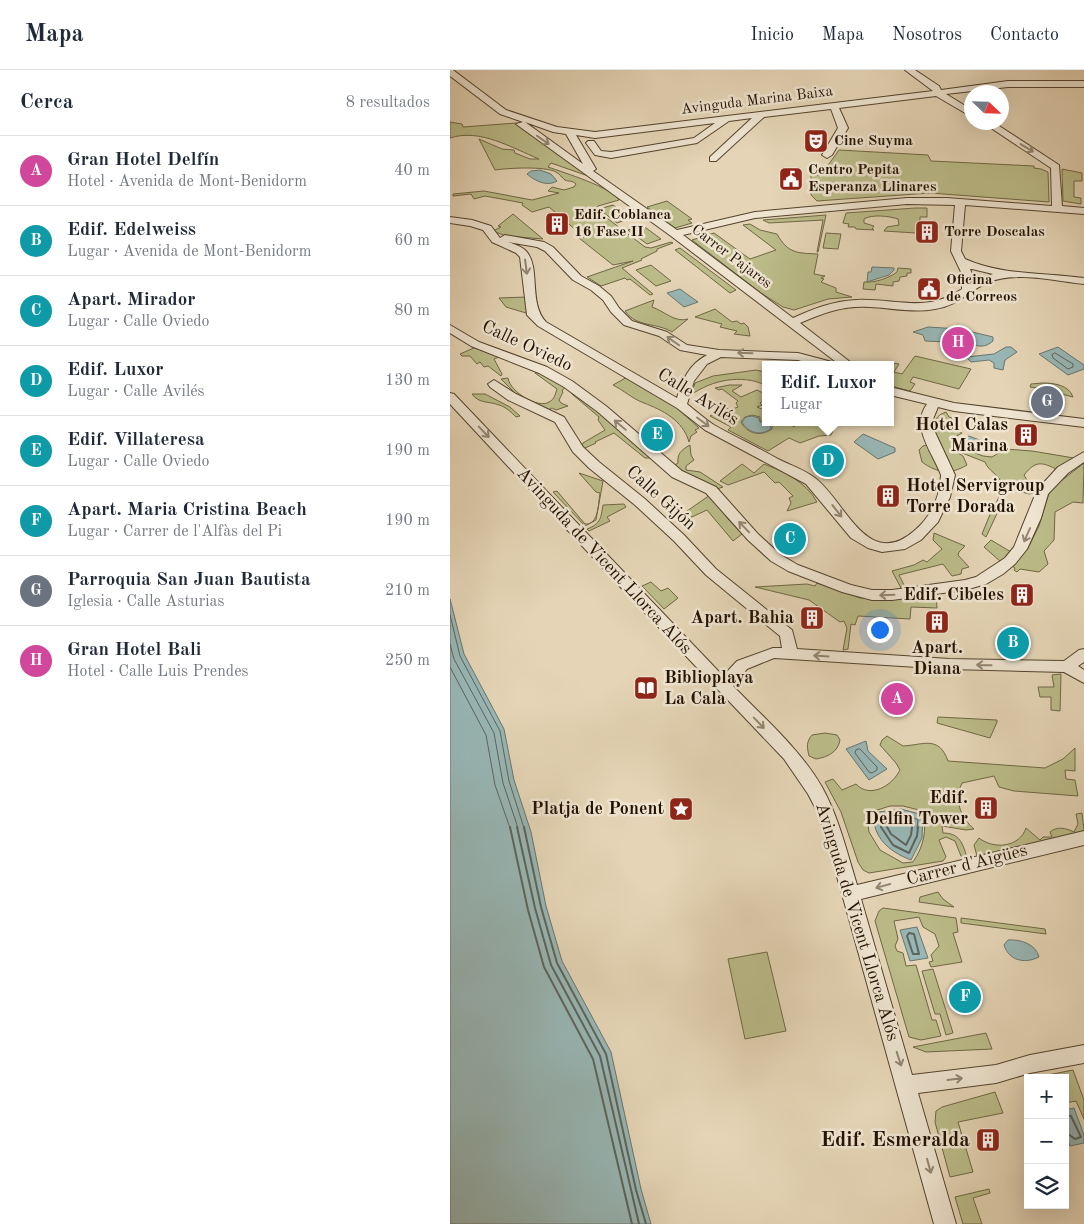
<!DOCTYPE html>
<html lang="es">
<meta charset="utf-8">
<style>
:root{--surface:#fff;--page:#f6f6f7;--text:#1f2937;--muted:#747a83;--line:#e0e1e3;--accent:#ea580c}
body{margin:0;font-family:"Old Standard TT",serif;background:var(--page);color:var(--text)}
.controls{position:absolute;right:15px;bottom:15px;display:grid;overflow:hidden;border-radius:0px;box-shadow:0 5px 20px #0002}
.controls button{width:45px;height:45px;display:grid;place-items:center;padding:0;border:0;border-bottom:1px solid var(--line);background:var(--surface);color:var(--text);font:25px sans-serif}
.compass{position:absolute;left:514px;top:15px;width:45px;height:45px;border-radius:50%;background:var(--surface);box-shadow:0 5px 20px #0002;rotate:113deg}
.you{position:absolute;left:429px;top:559px;width:18px;height:18px;margin:-12px;border:4px solid #fff;border-radius:50%;background:#1a73e8;box-shadow:0 0 0 8px #1a73e833}
.badge{display:grid;place-items:center;width:32px;height:32px;border-radius:50%;background:var(--accent);color:#fff;font-size:16px;font-weight:700}
.pin{position:absolute;translate:-50% -50%;border:2px solid #fff;box-shadow:0 1px 5px #0006}
.popup{position:absolute;left:312px;top:291px;width:132px;height:65px;box-sizing:border-box;display:grid;place-content:center;border-radius:0px;background:var(--surface);filter:drop-shadow(0 1px 4px #0005);font-size:16px;white-space:nowrap;color:var(--muted)}
.popup b{font-size:19px;color:var(--text)}
.popup::after{content:'';position:absolute;left:50%;top:100%;margin-left:-10px;border:10px solid transparent;border-top-color:var(--surface)}
.list{margin:0;padding:0;list-style:none}
h2{display:flex;justify-content:space-between;align-items:center;height:65px;margin:0;padding:0 20px;font-size:21px}
h2 small{font-size:16px;font-weight:400;color:var(--muted)}
.list li{display:grid;grid-template-columns:32px 1fr auto;gap:15px;align-items:center;box-sizing:border-box;height:70px;padding:0 20px;border-top:1px solid var(--line)}
.list b{display:block;font-size:19px;white-space:nowrap}
.list p{margin:0;font-size:16px;white-space:nowrap;color:var(--muted)}
.list em{font-size:16px;font-style:normal;color:var(--muted)}
.icon{flex:none;width:28px;height:28px;fill:none;stroke:currentColor;stroke-width:2;stroke-linecap:round;stroke-linejoin:round}
.map{position:relative;flex:none;width:634px;height:1154px;overflow:hidden}
header{display:flex;align-items:center;gap:30px;box-sizing:border-box;height:70px;padding:0 25px;background:var(--surface);border-bottom:1px solid var(--line)}
header strong{font-size:24px}
nav{display:flex;gap:28px;margin-inline-start:auto;font-size:18px}
main{display:flex}
aside{flex:1;background:var(--surface)}
.map>svg:first-child{display:block}
</style>
<header>
<strong>Mapa</strong>
<nav><a>Inicio</a><a>Mapa</a><a>Nosotros</a><a>Contacto</a></nav>
</header>
<main>
<aside>
<h2>Cerca<small>8 resultados</small></h2>
<ul class="list">
<li><span class="badge" style="background:#d1479c">A</span><div><b>Gran Hotel Delfín</b><p>Hotel · Avenida de Mont-Benidorm</p></div><em>40 m</em></li>
<li><span class="badge" style="background:#0f9aa8">B</span><div><b>Edif. Edelweiss</b><p>Lugar · Avenida de Mont-Benidorm</p></div><em>60 m</em></li>
<li><span class="badge" style="background:#0f9aa8">C</span><div><b>Apart. Mirador</b><p>Lugar · Calle Oviedo</p></div><em>80 m</em></li>
<li><span class="badge" style="background:#0f9aa8">D</span><div><b>Edif. Luxor</b><p>Lugar · Calle Avilés</p></div><em>130 m</em></li>
<li><span class="badge" style="background:#0f9aa8">E</span><div><b>Edif. Villateresa</b><p>Lugar · Calle Oviedo</p></div><em>190 m</em></li>
<li><span class="badge" style="background:#0f9aa8">F</span><div><b>Apart. Maria Cristina Beach</b><p>Lugar · Carrer de l'Alfàs del Pi</p></div><em>190 m</em></li>
<li><span class="badge" style="background:#6b7280">G</span><div><b>Parroquia San Juan Bautista</b><p>Iglesia · Calle Asturias</p></div><em>210 m</em></li>
<li><span class="badge" style="background:#d1479c">H</span><div><b>Gran Hotel Bali</b><p>Hotel · Calle Luis Prendes</p></div><em>250 m</em></li>
</ul>
</aside>
<div class="map">
<svg width="634" height="1154" viewBox="0 0 634 1154">
<rect width="100%" height="100%" fill="#e5d5b6"/>
<filter id="stains"><feTurbulence type="fractalNoise" baseFrequency=".004" numOctaves="4"/><feColorMatrix values="0 0 0 0 .2 0 0 0 0 .09 0 0 0 0 .02 0 0 0 .5 -.17"/></filter>
<radialGradient id="worn" r=".72"><stop offset=".6" stop-color="#630" stop-opacity="0"/><stop offset="1" stop-color="#630" stop-opacity=".3"/></radialGradient>
<g fill="#bbbc89" stroke="#6f6744" fill-rule="evenodd">
<path d="M0,52L12,54L13,57L66,53L141,107L101,93L98,97C115,103 161,117 169,130L148,136L145,139L195,177L201,178L221,172L223,173L207,179V181L191,189L192,190L172,198L203,224L200,225L180,209L177,210L175,208L151,216L137,207L183,191L163,195L129,168L134,167L99,137L82,142L72,135L73,133L35,126L24,129L21,124L3,126V124L34,121L82,130L109,123L98,121L102,117L114,120L124,117L126,114C122,110 119,112 115,110C112,108 110,104 106,102C95,96 58,98 45,100L29,69L52,79L64,80L65,83L80,89H89C62,78 30,58 0,68Z"/>
<polygon points="389,80 478,85 481,91 584,96 584,98 591,99 598,102 599,132 480,123 367,131 361,125 361,105 371,105"/>
<polygon points="612,99 632,103 632,111 624,111 624,127 631,128 631,134 613,131"/>
<polygon points="217,131 242,149 238,150 242,153 225,158 197,137"/>
<polygon points="163,135 181,148 167,153 149,139"/>
<path d="M465,138H477V147H470V151L467,152L466,163L434,161L437,157L449,155L448,149C439,146 422,144 414,149V153L424,156L422,159L424,160L406,159L405,157H398L399,154L393,153L396,143Z"/>
<polygon points="63,144 93,169 56,166 43,161 51,157 48,156"/>
<polygon points="376,145 368,182 367,182 373,150 319,153 313,150"/>
<path d="M300,154L310,160L327,164C338,184 348,183 368,184L364,204L375,206L371,208L374,209L371,212L386,218V222L402,227L378,229L344,240L333,237L311,223L242,170L264,163L300,189L326,180L293,155Z"/>
<polygon points="192,155 211,169 197,174 178,160"/>
<polygon points="376,163 391,164 388,179 373,178"/>
<polygon points="230,178 286,220 280,223 225,180"/>
<polygon points="201,195 221,211 206,216 186,200"/>
<path d="M448,198L461,199V203H457V206L450,207L449,211L443,212V216L426,214L425,220L413,219L414,212C425,213 439,208 447,202Z"/>
<polygon points="77,227 78,234 76,243 56,237 49,228"/>
<path d="M204,230L202,237C214,241 225,253 238,249L222,262C206,252 187,258 175,241Z"/>
<polygon points="265,239 282,252 287,251 291,254 294,253 298,257 300,266 284,264 287,261 270,257 272,254 245,247"/>
<polygon points="26,277 49,287 44,289 52,304 51,306 38,296 34,297 30,292 27,294 20,286 12,286 10,284"/>
<polygon points="465,286 521,299 509,319 463,307 460,312 465,314 460,321 441,316 441,295 442,293 449,294 444,302 452,304"/>
<path d="M306,300L315,302V315C292,304 261,310 241,325L245,313L263,306Z"/>
<path d="M87,301L115,317L112,321L113,322L109,330L111,333L118,336L106,340L102,338L98,340L67,325L51,309L58,308C60,322 88,339 99,332C105,329 105,324 107,319L85,303Z"/>
<path d="M179,306L227,338L249,358L245,360L247,362L241,366L239,372C233,350 212,340 194,333C183,329 173,320 163,315Z"/>
<path d="M592,313C604,313 619,315 623,327L608,323L606,319C598,317 589,319 580,317L581,314Z"/>
<path d="M279,315H292L282,321L291,327L307,320L315,324V329L310,333L312,335L307,337L312,339L315,337V351H310V347L302,345L295,347L291,352C297,364 311,367 322,359V352H337L344,357L348,352H371L383,361L381,365L369,366L350,373L339,368L318,381L278,360L281,357L260,346L277,338L280,340L288,337L286,333L288,331L272,319L269,320L265,318Z"/>
<polygon points="122,322 132,329 203,388 195,388 164,363 145,372 146,373 133,379 131,377 133,373 155,360 148,350 149,347 122,324"/>
<path d="M22,324H35L60,337L70,346L66,347C61,342 56,337 49,335C39,331 29,334 22,324Z"/>
<path d="M496,342L499,347L504,349L498,356L512,363L503,368V373L509,377L533,386L542,387L555,379L582,381L624,388L608,400C592,392 586,390 574,405L577,410L590,416L589,422L579,424L559,418L536,467L532,464L541,442L554,418L552,415C550,405 538,401 535,392L502,379L513,386L517,395C500,405 487,403 472,392L469,380L473,376L480,374C482,360 481,347 496,342Z"/>
<path d="M240,375L241,385L244,390L236,396V400L250,402L273,417L267,419C253,410 237,407 223,396L228,393C227,384 231,380 240,375Z"/>
<polygon points="634,393 633,433 623,432 605,442 604,470 594,481 598,494 589,502 570,499 567,502 564,500 565,498 562,496 577,480 589,456 599,423 607,414"/>
<path d="M292,394L304,403L314,394C335,402 356,412 367,432L337,441L341,433L339,428L343,426L329,412L325,413L314,402L278,415L270,411Z"/>
<path d="M129,403L153,411L146,450L135,456L103,422L107,421L135,454C149,455 148,434 150,423L146,422Z"/>
<polygon points="260,425 278,449 292,464 283,471 257,440 231,452 227,448"/>
<path d="M174,434L176,437L157,447L160,451L139,461L137,459C151,454 151,447 153,435Z"/>
<polygon points="484,463 515,476 509,482 508,485 519,497 512,499 511,504 502,506 493,494 449,505 456,519 452,520 442,501 464,495 473,490 477,492 492,479 483,470"/>
<polygon points="541,470 561,482 551,492 534,477"/>
<polygon points="201,512 211,521 218,518 228,528 214,539 192,516"/>
<polygon points="367,513 410,528 424,529 486,523 487,538 461,537 460,549 408,546 405,555 401,554 398,579 393,580 397,558 394,551 390,552 359,530 305,517 357,514 365,516"/>
<polygon points="611,604 610,641 601,640 601,627 590,627 588,617 604,617 602,605"/>
<polygon points="488,647 547,650 547,652 540,668 487,653"/>
<path d="M375,663L387,665L390,670C388,682 378,687 366,689L359,686C357,677 356,672 362,665Z"/>
<path d="M437,666L453,676C473,675 489,665 498,691L595,698L613,689L625,678V701L615,700L616,709L625,710L628,726L564,721L549,717L544,706L512,713C504,730 510,747 524,759L516,760L492,756L493,763C510,763 513,774 517,788L511,786L505,771L496,767L489,770L496,787L493,791L419,803L413,800L408,792L391,742L375,712L383,709L392,720L406,714C420,729 442,716 450,700L446,693L430,675L432,670ZM440,736H453L473,741C477,760 474,776 463,792L453,793L430,780L419,762L418,754L421,742Z"/>
<path d="M632,743L634,760L631,762L527,786L524,775L529,768C544,780 570,777 576,758L590,770L593,767H602L600,762C607,756 616,758 624,762L628,754L626,744Z"/>
<polygon points="488,822 493,829 504,837 469,832 470,827"/>
<polygon points="433,838 506,848 508,862 503,863 512,892 481,897 479,892 483,891 481,885 489,876 485,864 473,857 469,847 444,851 448,869 445,876 447,881 453,883 456,896 466,895 482,950 486,950 491,966 471,970 459,967 425,851 429,841"/>
<polygon points="511,848 595,859 596,864 511,853"/>
<polygon points="317,882 336,961 295,969 278,889"/>
<polygon points="483,899 503,963 496,965 490,944 485,944 472,901"/>
<polygon points="536,963 542,979 476,982 463,977"/>
<polygon points="623,1000 634,1030 634,1049 626,1031 615,1033 615,1008 588,1007"/>
<polygon points="545,1022 553,1043 508,1052 523,1102 500,1107 485,1052 486,1041 492,1037"/>
<polygon points="539,1119 540,1123 523,1128 532,1154 513,1154 505,1127"/>
</g>
<g fill="#98b7b6" stroke="#69756d">
<path d="M90,100L101,104L107,111C97,117 85,111 77,104L81,101Z"/>
<polygon points="422,197 444,198 444,200 439,205 417,212 418,202 421,202"/>
<polygon points="230,219 248,232 234,237 217,223"/>
<path d="M478,257L510,259L543,267V271C527,285 516,266 501,266L496,272L475,271L473,265L463,262Z"/>
<polygon points="556,277 561,277 567,282 555,290 553,300 544,298 544,293 539,290 521,292 516,287 544,284"/>
<polygon points="608,277 634,295 634,299 618,305 589,284"/>
<path d="M302,346L309,348L310,352H320L321,359C310,366 298,363 292,352L296,347Z"/>
<polygon points="413,364 445,378 445,382 428,389 404,372"/>
<polygon points="519,366 540,374 542,378 535,381 513,373 512,368"/>
<polygon points="0,529 14,584 54,659 64,710 81,762 96,836 112,891 161,982 191,1119 201,1154 0,1154"/>
<polygon points="416,671 418,681 437,699 419,710 396,679"/>
<path d="M451,739L473,745L472,768L461,790C440,782 424,769 423,745L429,742Z"/>
<polygon points="467,857 478,888 460,891 450,860"/>
<path d="M558,870C570,869 586,874 589,887C575,894 559,891 554,875Z"/>
<polygon points="624,1038 634,1065 634,1073 620,1076 615,1062 615,1040"/>
</g>
<g fill="none" stroke-linecap="round" stroke-linejoin="round">
<g stroke="#5e645b" stroke-width="1">
<polygon points="605,283 623,294 623,297 618,299 603,288 602,285"/>
<polyline points="0,545 10,586 50,661 59,711 74,758"/>
<polyline points="0,574 4,589 44,663 53,713 68,758"/>
<polyline points="0,597 36,665 45,715 60,758"/>
<polygon points="410,679 427,697 427,700 422,703 419,702 405,683 406,680"/>
<path d="M431,758L430,748C444,745 455,742 468,750L467,758"/>
<path d="M438,758L436,755C444,749 453,752 462,754V758"/>
</g>
<g stroke="#5e645b" stroke-width="2">
<polyline points="60,757 78,840 94,897 143,989 182,1154"/>
<polyline points="67,757 85,838 101,895 150,986 189,1154"/>
<polyline points="74,757 91,837 107,893 156,984 186,1120 196,1154"/>
<polyline points="431,757 443,775 459,783 467,766 468,757"/>
<polyline points="437,757 441,764 456,775 461,765 462,757"/>
<polygon points="459,863 464,864 469,884 463,884 457,866"/>
<polyline points="615,1045 621,1046 631,1067 625,1069 615,1062"/>
</g>
<defs>
<g id="street">
<path d="M0,0H3L56,40L107,57L145,62L483,21L455,0H465L489,16L491,20L558,11H634V17H558L496,24L522,40V47L486,26L389,38L398,58L382,85L377,88L372,85L388,58L381,39L314,47L266,91H260V87L302,48L279,51L247,73L161,88L145,85L136,73L138,71H144L151,81L161,82L244,68L265,53L145,68L126,65L146,99L143,101L227,160L305,142L457,128H497L602,136L601,98L532,52H543L609,95L612,136L634,138V144L515,135L511,181L515,189C550,205 595,203 634,208V214C605,211 567,201 539,212C519,220 508,236 485,239C463,243 441,238 420,237C394,235 373,243 350,253L404,295H390L221,166L66,54L73,52L50,44L0,6ZM75,52L103,62L116,64L133,94ZM457,134L505,135L501,181L512,204V219C475,244 446,228 406,230C383,231 363,239 343,248L233,165L305,148ZM520,199H522L543,204L522,212V204Z"/>
<path d="M0,147L22,150L41,156L50,168L55,165L94,172L103,177L131,206L149,216L161,226L169,238L182,251L217,262L237,275L269,280L348,283L382,292L384,295H364L348,290L271,287L257,294L244,311L237,334C246,341 255,349 264,355C285,367 307,377 328,389C340,395 355,400 365,408C394,429 417,502 464,461C481,447 490,427 491,405C483,383 460,357 477,334L440,325V317L504,333L634,349V357L504,341L488,337L483,349V358L505,405L500,427L488,452L471,470L455,479L432,482L418,478L401,468L356,414L255,360L227,338L88,256L77,245L70,187L66,183L42,172L33,160L20,156L0,153ZM58,172L87,177L95,181L123,210L141,220L153,230L161,242L174,255L209,266L230,280L257,285C240,294 232,309 227,328L96,252C78,233 91,197 76,181C71,176 64,174 58,172Z"/>
<polygon points="0,255 29,272 97,297 122,311 156,336 232,401 266,417 308,464 331,485 348,495 401,515 422,520 442,520 515,510 526,507 555,488 564,477 587,420 608,397 634,382 634,392 618,403 598,424 591,448 577,479 565,494 553,504 536,514 515,520 442,530 422,530 392,522 338,501 321,491 298,470 256,423 222,407 148,342 114,317 89,303 21,276 0,263"/>
<path d="M44,310L66,324L114,347L133,377L149,392L195,429L234,465L266,499L342,560L347,579L499,589L614,591L629,580L634,579V592L628,596L634,600V613L614,602L499,599L324,588L297,599L283,616C314,648 350,679 372,717C389,748 397,782 407,815L634,761V775L411,829L462,1005L546,995L580,985L634,975V993L580,1003L546,1013L468,1023L506,1154H484L392,824L369,745L358,724L334,689L175,522L0,334V323L4,324L273,606L287,591L323,578H332L330,566L256,505L224,471L185,435L139,398L123,382L105,352L58,330L40,317L38,314Z"/>
</g>
</defs>
<use href="#street" stroke="#54432e" stroke-width="2"/>
<use href="#street" fill="#eee4d0" fill-rule="evenodd"/>
</g>
<defs><path id="oneway-shaft" d="M-6 0H5M1.5-3L5.5 0L1.5 3" fill="none" stroke-width="1.6" stroke-linecap="round" stroke-linejoin="round" transform="scale(1.25)"/></defs>
<g stroke="#938672">
<use href="#oneway-shaft" transform="translate(93 70) rotate(35)"/>
<use href="#oneway-shaft" transform="translate(577 78) rotate(31)"/>
<use href="#oneway-shaft" transform="translate(76 197) rotate(83)"/>
<use href="#oneway-shaft" transform="translate(223 271) rotate(-145)"/>
<use href="#oneway-shaft" transform="translate(295 283) rotate(-178)"/>
<use href="#oneway-shaft" transform="translate(253 352) rotate(37)"/>
<use href="#oneway-shaft" transform="translate(170 355) rotate(-140)"/>
<use href="#oneway-shaft" transform="translate(34 362) rotate(46)"/>
<use href="#oneway-shaft" transform="translate(387 441) rotate(52)"/>
<use href="#oneway-shaft" transform="translate(294 457) rotate(-134)"/>
<use href="#oneway-shaft" transform="translate(577 465) rotate(114)"/>
<use href="#oneway-shaft" transform="translate(437 525) rotate(178)"/>
<use href="#oneway-shaft" transform="translate(371 586) rotate(-176)"/>
<use href="#oneway-shaft" transform="translate(534 595) rotate(-179)"/>
<use href="#oneway-shaft" transform="translate(309 653) rotate(46)"/>
<use href="#oneway-shaft" transform="translate(433 816) rotate(165)"/>
<use href="#oneway-shaft" transform="translate(449 989) rotate(72)"/>
<use href="#oneway-shaft" transform="translate(505 1009) rotate(-7)"/>
<use href="#oneway-shaft" transform="translate(479 1096) rotate(75)"/>
</g>
<defs>
<symbol id="theatre-square" viewBox="-11 -11 22 22"><rect x="-9" y="-9" width="18" height="18" rx="4" fill="#8f2418" stroke="#eee4d0"/><path d="M-5-5.5Q0-4 5-5.5V0Q5 5 0 6Q-5 5-5 0ZM-3.3-2.5H-1v1.5H-3.3ZM1-2.5H3.3v1.5H1ZM-2.8 1Q0 5.5 2.8 1Z" fill="#fff"/></symbol>
<symbol id="civic-square" viewBox="-11 -11 22 22"><rect x="-9" y="-9" width="18" height="18" rx="4" fill="#8f2418" stroke="#eee4d0"/><path d="M-.6-6.5H3V-4.5H.6V-3L4-1V1h2V6H-6V1h2V-1L-.6-3ZM-1.2 2.5V6h2.4V2.5Z" fill="#fff"/></symbol>
<symbol id="building-square" viewBox="-11 -11 22 22"><rect x="-9" y="-9" width="18" height="18" rx="4" fill="#8f2418" stroke="#eee4d0"/><path d="M-4-6H4V6H1V3H-1V6H-4ZM-2.5-4.3h1.7v1.8h-1.7ZM.8-4.3h1.7v1.8H.8ZM-2.5-1h1.7V.8h-1.7ZM.8-1h1.7V.8H.8Z" fill="#fff"/></symbol>
<symbol id="library-square" viewBox="-11 -11 22 22"><rect x="-9" y="-9" width="18" height="18" rx="4" fill="#8f2418" stroke="#eee4d0"/><path d="M-6-4Q-3-5.5-.7-3.5V5Q-3 3-6 4ZM6-4Q3-5.5 .7-3.5V5Q3 3 6 4Z" fill="#fff"/></symbol>
<symbol id="sight-square" viewBox="-11 -11 22 22"><rect x="-9" y="-9" width="18" height="18" rx="4" fill="#8f2418" stroke="#eee4d0"/><path d="M0-6L1.8-2.2L6-1.7L2.9 1.2L3.7 5.4L0 3.3L-3.7 5.4L-2.9 1.2L-6-1.7L-1.8-2.2Z" fill="#fff"/></symbol>
</defs>
<g fill-rule="evenodd">
<use href="#theatre-square" x="352" y="57" width="28" height="28"/>
<use href="#civic-square" x="327" y="95" width="28" height="28"/>
<use href="#building-square" x="93" y="140" width="28" height="28"/>
<use href="#building-square" x="463" y="148" width="28" height="28"/>
<use href="#civic-square" x="465" y="205" width="28" height="28"/>
<use href="#building-square" x="562" y="351" width="28" height="28"/>
<use href="#building-square" x="424" y="412" width="28" height="28"/>
<use href="#building-square" x="558" y="511" width="28" height="28"/>
<use href="#building-square" x="348" y="534" width="28" height="28"/>
<use href="#building-square" x="473" y="538" width="28" height="28"/>
<use href="#library-square" x="182" y="604" width="28" height="28"/>
<use href="#building-square" x="522" y="724" width="28" height="28"/>
<use href="#sight-square" x="217" y="725" width="28" height="28"/>
<use href="#building-square" x="524" y="1056" width="28" height="28"/>
</g>
<g text-anchor="middle" dominant-baseline="central" stroke-width="5" stroke-linejoin="round" paint-order="stroke">
<g font-size="15" fill="#231200" stroke="#eee4d0">
<text transform="translate(307 31) rotate(-7)">Avinguda Marina Baixa</text>
<text transform="translate(281 187) rotate(37)">Carrer Pajares</text>
</g>
<g font-size="15" font-weight="bold" fill="#231200" stroke="#eee4d0" text-anchor="start">
<text x="384" y="71">Cine Suyma</text>
<text x="358" y="100">Centro Pepita<tspan x="358" dy="17">Esperanza Llinares</tspan></text>
<text x="124" y="145">Edif. Coblanca<tspan x="124" dy="17">16 Fase II</tspan></text>
<text x="494" y="162">Torre Doscalas</text>
<text x="496" y="210">Oficina<tspan x="496" dy="17">de Correos</tspan></text>
</g>
<g font-size="18" fill="#231200" stroke="#eee4d0">
<text transform="translate(77 276) rotate(25)">Calle Oviedo</text>
<text transform="translate(248 327) rotate(32)">Calle Avilés</text>
<text transform="translate(211 428) rotate(42)">Calle Gijón</text>
<text transform="translate(154 491) rotate(47)">Avinguda de Vicent Llorca Alós</text>
<text transform="translate(517 795) rotate(-14)">Carrer d'Aigües</text>
<text transform="translate(407 852) rotate(73)">Avinguda de Vicent Llorca Alós</text>
</g>
<g font-size="18" font-weight="bold" fill="#231200" stroke="#eee4d0" text-anchor="end">
<text x="558" y="355">Hotel Calas<tspan x="558" dy="21">Marina</tspan></text>
<text x="456" y="416" text-anchor="start">Hotel Servigroup<tspan x="456" dy="21">Torre Dorada</tspan></text>
<text x="554" y="525">Edif. Cibeles</text>
<text x="344" y="548">Apart. Bahia</text>
<text x="487" y="578" text-anchor="middle">Apart.<tspan x="487" dy="21">Diana</tspan></text>
<text x="214" y="608" text-anchor="start">Biblioplaya<tspan x="214" dy="21">La Cala</tspan></text>
<text x="518" y="728">Edif.<tspan x="518" dy="21">Delfin Tower</tspan></text>
<text x="214" y="739">Platja de Ponent</text>
</g>
<g font-size="21" font-weight="bold" fill="#231200" stroke="#eee4d0" text-anchor="end">
<text x="520" y="1070">Edif. Esmeralda</text>
</g>
</g>
<rect width="100%" height="100%" filter="url(#stains)"/>
<rect width="100%" height="100%" fill="url(#worn)"/>
</svg>
<div class="controls">
<button>+</button>
<button>−</button>
<button><svg class="icon" aria-label="layers" viewBox="0 0 24 24"><path d="M12 4l9 5-9 5-9-5zM3 14l9 5 9-5"/></svg></button>
</div>
<svg class="compass" viewBox="-18 -18 36 36"><path d="M0-13l5 13h-10z" fill="#e53935"/><path d="M0 13l5-13h-10z" fill="#747a83"/></svg>
<div class="you"></div>
<div class="pin badge" style="left:447px;top:629px;background:#d1479c">A</div>
<div class="pin badge" style="left:563px;top:573px;background:#0f9aa8">B</div>
<div class="pin badge" style="left:340px;top:469px;background:#0f9aa8">C</div>
<div class="pin badge" style="left:378px;top:391px;background:#0f9aa8">D</div>
<div class="popup"><b>Edif. Luxor</b>Lugar</div>
<div class="pin badge" style="left:207px;top:365px;background:#0f9aa8">E</div>
<div class="pin badge" style="left:515px;top:927px;background:#0f9aa8">F</div>
<div class="pin badge" style="left:597px;top:332px;background:#6b7280">G</div>
<div class="pin badge" style="left:508px;top:273px;background:#d1479c">H</div>
</div>
</main>
